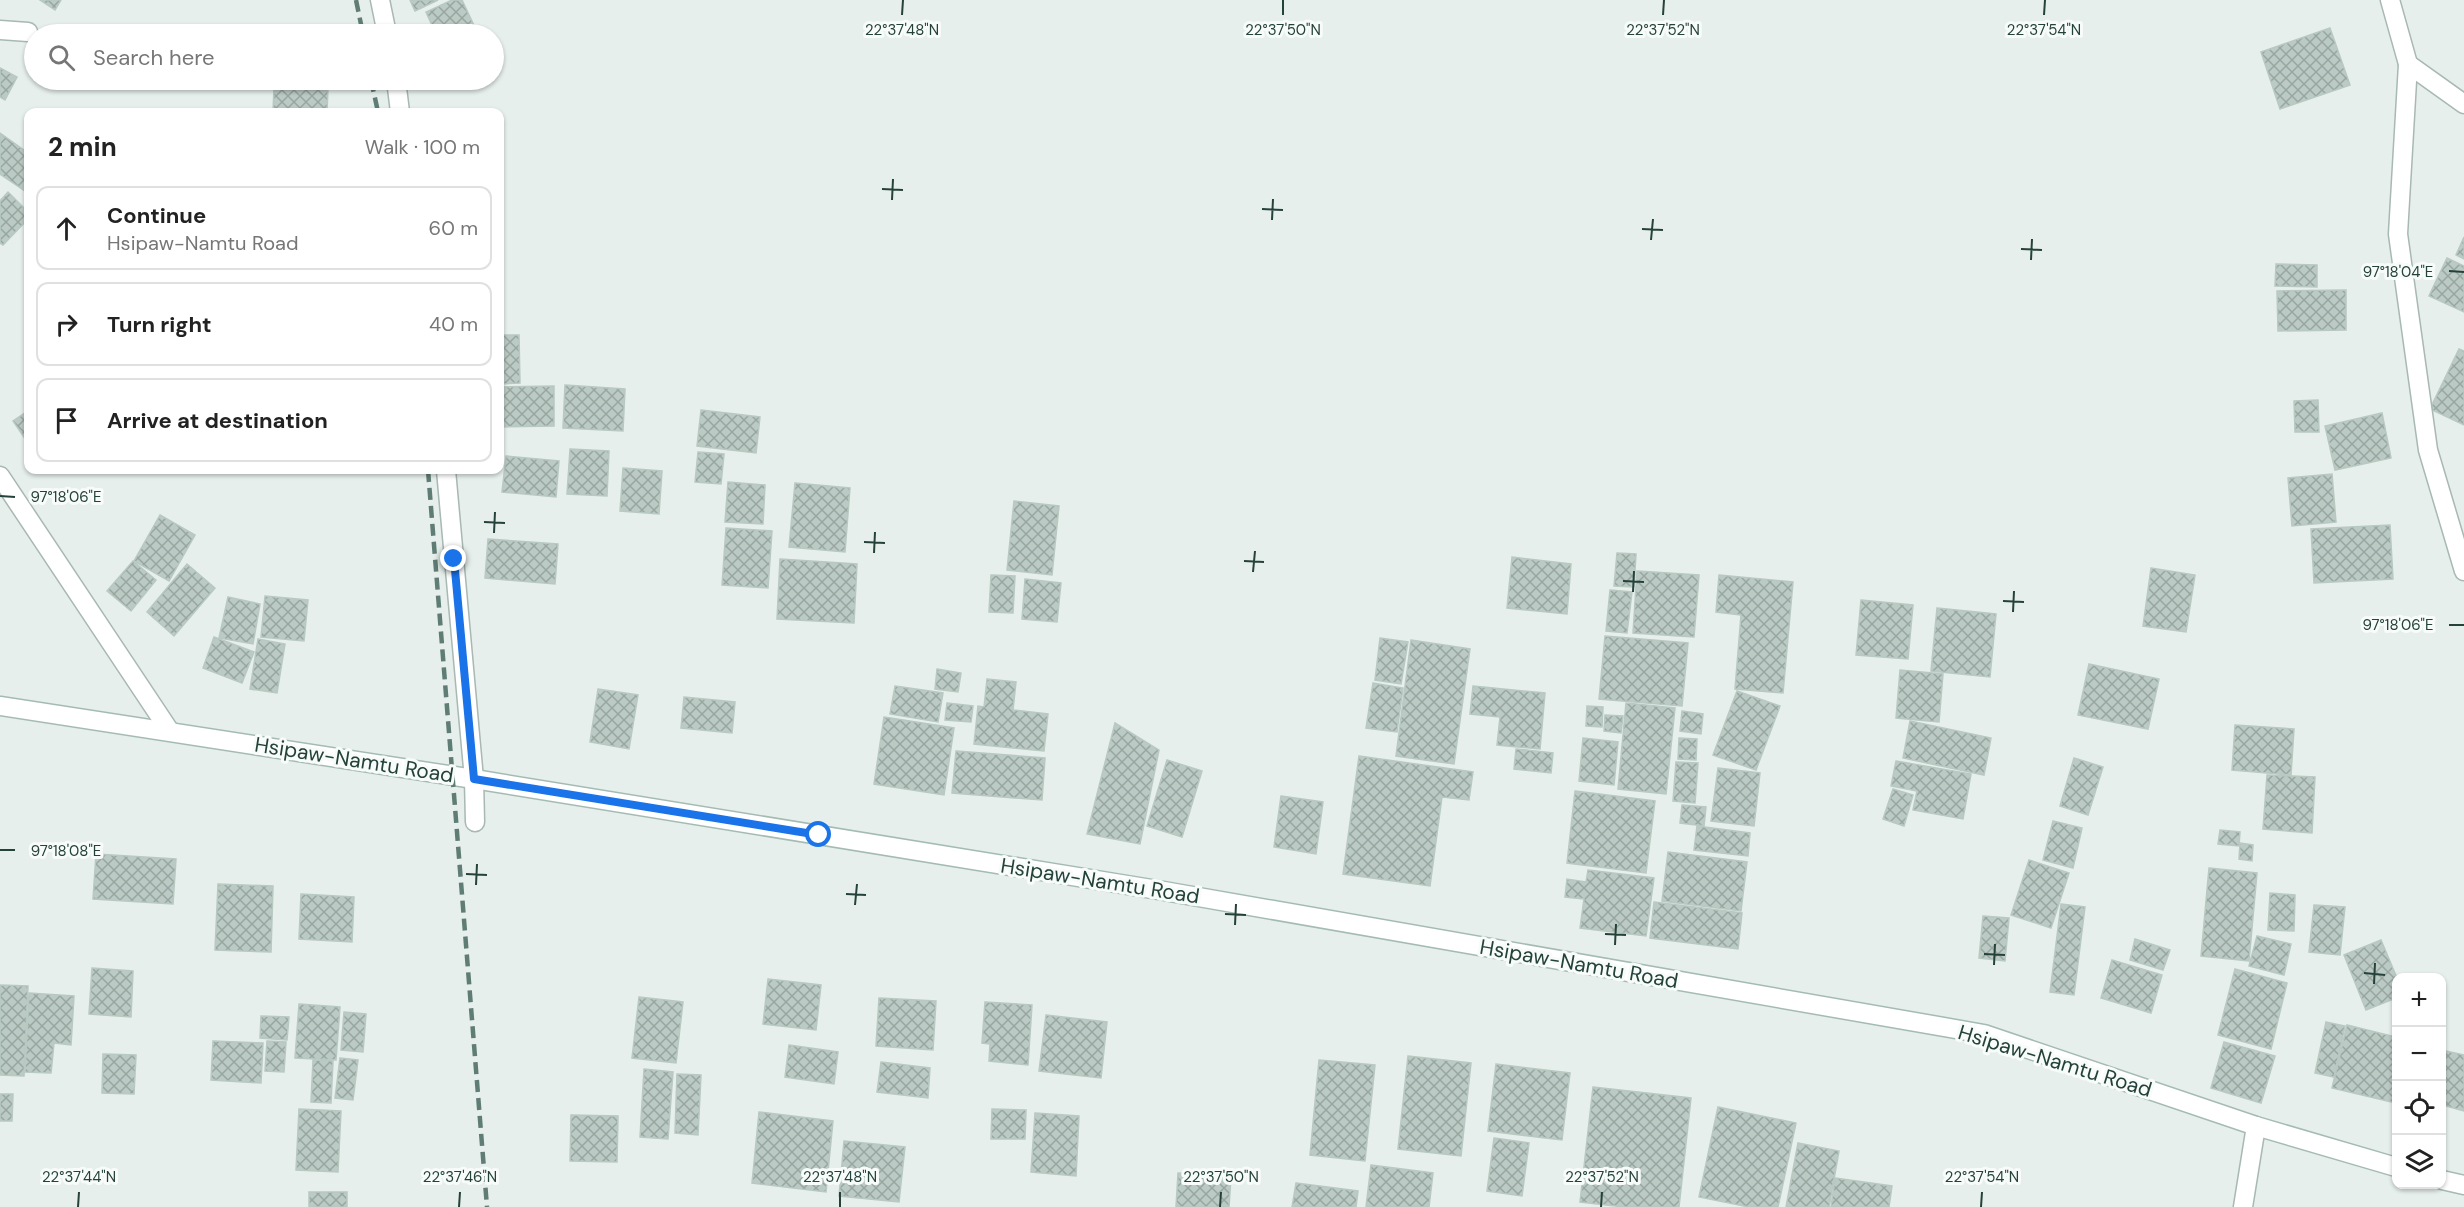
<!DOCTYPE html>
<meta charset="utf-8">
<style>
:root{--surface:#fff;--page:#f2f2f2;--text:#222;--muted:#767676;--line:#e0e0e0}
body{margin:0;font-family:"DM Sans",sans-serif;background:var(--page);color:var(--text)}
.controls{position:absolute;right:18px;bottom:18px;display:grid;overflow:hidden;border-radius:12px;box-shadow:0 2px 4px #0004}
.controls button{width:54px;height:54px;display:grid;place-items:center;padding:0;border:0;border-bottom:2px solid var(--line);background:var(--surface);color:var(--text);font:30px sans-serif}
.stop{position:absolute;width:18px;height:18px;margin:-14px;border:4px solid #1a73e8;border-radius:50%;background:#fff}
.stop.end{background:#1a73e8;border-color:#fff;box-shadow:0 2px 6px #0008}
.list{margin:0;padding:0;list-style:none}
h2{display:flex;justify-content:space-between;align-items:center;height:78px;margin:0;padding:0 24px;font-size:26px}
h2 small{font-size:20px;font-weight:400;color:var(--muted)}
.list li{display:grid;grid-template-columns:39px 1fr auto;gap:18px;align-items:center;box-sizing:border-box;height:84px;margin:0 12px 12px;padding:0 12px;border:2px solid var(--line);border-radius:12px}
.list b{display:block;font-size:22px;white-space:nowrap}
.list p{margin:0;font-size:20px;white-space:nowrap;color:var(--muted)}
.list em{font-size:20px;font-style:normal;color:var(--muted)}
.icon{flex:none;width:33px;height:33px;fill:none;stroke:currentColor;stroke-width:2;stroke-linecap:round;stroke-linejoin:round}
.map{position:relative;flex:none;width:2464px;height:1207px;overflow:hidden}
.search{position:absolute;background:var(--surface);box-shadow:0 2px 4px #0004;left:24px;top:24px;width:480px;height:66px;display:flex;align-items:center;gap:15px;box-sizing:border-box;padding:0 21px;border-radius:33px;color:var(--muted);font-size:22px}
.panel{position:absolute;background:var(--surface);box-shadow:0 2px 4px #0004;left:24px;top:108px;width:480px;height:366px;border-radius:12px}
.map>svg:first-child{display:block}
</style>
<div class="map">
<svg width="2464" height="1207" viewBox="0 0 2464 1207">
<defs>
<pattern id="building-cross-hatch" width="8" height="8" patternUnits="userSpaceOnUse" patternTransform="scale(1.5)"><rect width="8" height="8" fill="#bbcac4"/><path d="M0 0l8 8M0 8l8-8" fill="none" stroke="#98a6a0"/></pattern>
</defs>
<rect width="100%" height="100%" fill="#e6efeb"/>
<g fill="url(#building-cross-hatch)" stroke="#b8c9c2" stroke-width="1.5">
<polygon points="40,0 61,0 55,10"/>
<polygon points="410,0 438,0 415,11"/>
<polygon points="452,0 462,0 478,34 436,34 426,12"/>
<polygon points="2330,28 2350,85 2280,109 2261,52"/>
<polygon points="0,68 17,77 5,100 0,97"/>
<polygon points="274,87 328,89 327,112 273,112"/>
<polygon points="0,133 28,153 28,193 0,174"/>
<polygon points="8,192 28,212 28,219 3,245 0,243 0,201"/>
<polygon points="2464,237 2464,259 2456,255"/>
<polygon points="2447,258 2464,266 2464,312 2429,296"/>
<polygon points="2276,264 2317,265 2317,287 2275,286"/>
<polygon points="2346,290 2346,330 2278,331 2277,291"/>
<polygon points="500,335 519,335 520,383 500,384"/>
<polygon points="2459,349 2464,351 2464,425 2430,409"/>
<polygon points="565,385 625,389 623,431 563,428"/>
<polygon points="554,386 554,426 500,427 500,387"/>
<polygon points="2318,400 2319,432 2295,432 2294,401"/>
<polygon points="701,410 760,417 756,453 697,446"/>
<polygon points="28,411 28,443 13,421"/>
<polygon points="2382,413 2391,458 2335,470 2325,426"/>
<polygon points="570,449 609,451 607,496 567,494"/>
<polygon points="698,452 724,454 721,484 695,482"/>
<polygon points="506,456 559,461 556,497 502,492"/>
<polygon points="623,468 662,471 659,514 620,511"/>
<polygon points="2332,474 2336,522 2292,526 2288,478"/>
<polygon points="728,482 765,485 763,524 725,522"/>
<polygon points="795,483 850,488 845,552 789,547"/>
<polygon points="1014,501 1059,506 1052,575 1007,570"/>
<polygon points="160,515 195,535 169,581 134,561"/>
<polygon points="2390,525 2393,579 2314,583 2311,529"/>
<polygon points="726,528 772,531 768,588 722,585"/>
<polygon points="488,539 558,544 555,584 485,578"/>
<polygon points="1617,553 1636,554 1634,587 1614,586"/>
<polygon points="1512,557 1571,564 1567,614 1507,608"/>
<polygon points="780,559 857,564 854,623 777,619"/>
<polygon points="133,561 156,580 131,611 107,591"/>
<polygon points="187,564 215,588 174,636 147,612"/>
<polygon points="2151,568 2195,575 2186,632 2143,626"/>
<polygon points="1637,571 1699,575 1694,637 1633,633"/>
<polygon points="991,575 1015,576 1013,613 989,612"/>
<polygon points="1719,575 1793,582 1783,693 1735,689 1741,615 1716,612"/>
<polygon points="1025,579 1061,583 1057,622 1022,619"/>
<polygon points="1610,590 1632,592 1627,633 1606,631"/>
<polygon points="265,596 308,600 304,641 261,637"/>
<polygon points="228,597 260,604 253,644 219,638"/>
<polygon points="1861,600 1913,605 1908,659 1856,655"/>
<polygon points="1937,608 1996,614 1990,677 1931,671"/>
<polygon points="1605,636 1688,643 1682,706 1599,699"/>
<polygon points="214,637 254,652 242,683 203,668"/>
<polygon points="1380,638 1408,642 1401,684 1375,680"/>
<polygon points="258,639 285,644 277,693 250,689"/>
<polygon points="1411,640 1470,649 1454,764 1396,756"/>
<polygon points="2089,664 2159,679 2148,729 2078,715"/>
<polygon points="937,669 961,673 958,692 935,689"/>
<polygon points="1900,670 1943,674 1939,722 1896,718"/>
<polygon points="987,679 1016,682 1013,710 1048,714 1044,751 974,744 978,706 984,707"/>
<polygon points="1373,683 1403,688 1397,732 1366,728"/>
<polygon points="895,686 943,693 938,722 890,714"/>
<polygon points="1473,686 1545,693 1540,749 1497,745 1500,717 1470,714"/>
<polygon points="598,689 638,695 629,749 590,742"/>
<polygon points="1737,691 1780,706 1756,770 1713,755"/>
<polygon points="684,697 735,702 732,733 681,728"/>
<polygon points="947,703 973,706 971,722 945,720"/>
<polygon points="1626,703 1675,708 1666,794 1618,789"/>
<polygon points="1587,706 1603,707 1602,727 1586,726"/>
<polygon points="1682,711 1703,714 1701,734 1680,731"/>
<polygon points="1605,715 1623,716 1621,733 1604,731"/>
<polygon points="884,717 954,728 944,795 874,784"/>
<polygon points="1910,721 1991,738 1984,775 1903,758"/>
<polygon points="1115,723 1159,750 1140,844 1087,834"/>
<polygon points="2235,725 2294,729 2291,775 2232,770"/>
<polygon points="1583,738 1618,742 1614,785 1579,781"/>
<polygon points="1679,738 1697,739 1696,760 1678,759"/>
<polygon points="1516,749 1553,753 1551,773 1514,769"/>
<polygon points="956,751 1045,758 1042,800 952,793"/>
<polygon points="1359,756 1473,772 1469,800 1442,797 1430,886 1343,874"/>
<polygon points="2074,758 2103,767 2088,815 2060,806"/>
<polygon points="1167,760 1202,771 1182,837 1147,826"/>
<polygon points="1896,761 1971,774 1963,819 1913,810 1917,791 1891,786"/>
<polygon points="1676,762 1698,763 1695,803 1673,801"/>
<polygon points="1718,768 1760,773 1754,826 1711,821"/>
<polygon points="2267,775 2315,777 2312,833 2263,829"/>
<polygon points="1893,789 1913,795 1904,826 1883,819"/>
<polygon points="1575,791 1655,801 1646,873 1567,863"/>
<polygon points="1281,796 1323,802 1316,854 1274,847"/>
<polygon points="1682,805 1706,807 1704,826 1680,823"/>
<polygon points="2053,821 2082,828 2073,868 2043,860"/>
<polygon points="1697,826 1750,833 1748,856 1694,850"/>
<polygon points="2220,830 2240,832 2239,846 2218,844"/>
<polygon points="2240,843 2253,845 2252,861 2239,859"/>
<polygon points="1668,852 1747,862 1741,911 1662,901"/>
<polygon points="96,854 176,859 173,904 93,899"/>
<polygon points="2029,860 2069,873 2051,928 2011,915"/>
<polygon points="2209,868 2257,873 2249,961 2201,956"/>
<polygon points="1588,870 1654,878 1646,936 1580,928 1584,899 1565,897 1567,879 1586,882"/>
<polygon points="218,884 273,886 271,952 215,950"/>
<polygon points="2270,893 2295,895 2294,931 2268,930"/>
<polygon points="301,894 354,897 352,942 299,939"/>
<polygon points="1654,902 1742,913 1738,949 1650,938"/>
<polygon points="2061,904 2085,907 2074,995 2050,992"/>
<polygon points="2314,905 2345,907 2340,955 2309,952"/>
<polygon points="1983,916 2009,918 2005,961 1979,958"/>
<polygon points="2257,936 2291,944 2284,975 2249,966"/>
<polygon points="2135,939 2170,950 2163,970 2130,960"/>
<polygon points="2381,940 2397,978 2396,998 2366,1010 2344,955"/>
<polygon points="2112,960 2162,975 2151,1013 2101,998"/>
<polygon points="92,968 133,971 131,1017 89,1014"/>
<polygon points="2235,969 2287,983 2271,1049 2218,1035"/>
<polygon points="768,979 821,985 816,1030 763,1024"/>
<polygon points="0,985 28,986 24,1076 0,1075"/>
<polygon points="29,993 74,996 71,1045 54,1043 51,1073 25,1072"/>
<polygon points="639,997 683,1002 676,1063 632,1058"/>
<polygon points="879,998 936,1001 933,1050 876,1046"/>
<polygon points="985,1002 1032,1005 1028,1065 989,1061 990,1044 982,1043"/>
<polygon points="299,1004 340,1007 336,1060 295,1058"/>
<polygon points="344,1012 366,1014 363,1052 341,1050"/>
<polygon points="1046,1015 1107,1022 1101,1078 1039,1071"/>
<polygon points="261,1016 289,1017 287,1040 260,1038"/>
<polygon points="2326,1022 2345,1026 2334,1077 2315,1073"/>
<polygon points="2347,1025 2396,1037 2396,1103 2332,1088"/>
<polygon points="213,1041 263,1043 261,1083 211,1080"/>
<polygon points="267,1041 286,1042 284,1072 265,1071"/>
<polygon points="2224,1042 2275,1056 2261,1103 2211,1088"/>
<polygon points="789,1045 838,1052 834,1084 785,1077"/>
<polygon points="2446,1051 2464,1055 2464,1111 2442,1105 2442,1069"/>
<polygon points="103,1054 136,1055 134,1094 102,1093"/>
<polygon points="1408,1056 1471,1063 1461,1156 1398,1149"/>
<polygon points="340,1058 358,1060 353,1100 335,1098"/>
<polygon points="313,1060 333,1061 331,1103 311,1102"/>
<polygon points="1319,1060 1375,1065 1365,1161 1310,1155"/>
<polygon points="881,1062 930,1068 928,1098 877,1092"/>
<polygon points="1496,1064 1570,1073 1562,1140 1488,1131"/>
<polygon points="644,1069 673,1072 668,1139 640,1137"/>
<polygon points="677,1074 701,1075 698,1135 675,1133"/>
<polygon points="1593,1087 1691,1098 1679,1207 1624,1207 1580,1202"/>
<polygon points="0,1094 13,1094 12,1121 0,1121"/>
<polygon points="1718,1107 1796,1123 1778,1207 1749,1207 1699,1197"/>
<polygon points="299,1109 341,1111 338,1172 296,1170"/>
<polygon points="992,1109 1026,1110 1025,1139 991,1139"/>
<polygon points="759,1112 833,1121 826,1192 752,1183"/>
<polygon points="1035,1113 1079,1116 1076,1176 1031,1172"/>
<polygon points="571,1115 618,1116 617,1162 570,1161"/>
<polygon points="1494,1138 1529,1143 1522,1196 1487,1191"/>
<polygon points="844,1141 905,1147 899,1202 839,1196"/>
<polygon points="1798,1143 1839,1151 1829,1207 1786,1207"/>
<polygon points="1371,1165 1433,1173 1429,1207 1366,1207"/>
<polygon points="1178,1173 1231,1177 1229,1207 1176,1207"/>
<polygon points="1835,1178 1892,1186 1889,1207 1831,1207"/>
<polygon points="1296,1183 1358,1191 1356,1207 1292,1207"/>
<rect x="309" y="1192" width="38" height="15"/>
</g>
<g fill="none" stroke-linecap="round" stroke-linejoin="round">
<defs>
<g id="minor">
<polyline points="380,0 387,34"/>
<polyline points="2390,0 2408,64 2398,234 2428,450 2464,571"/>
<polyline points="0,30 28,32"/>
<polyline points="2408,64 2464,104"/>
<polyline points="396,80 400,112"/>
<polyline points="446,470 474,779 475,822"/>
<polyline points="0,476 169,730"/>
<polyline points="2243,1207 2256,1126"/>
</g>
<g id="secondary">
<polyline points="0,706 474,779 1164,891 1984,1034 2256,1126 2396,1167"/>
<polyline points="2442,1180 2464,1185"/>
</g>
</defs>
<use href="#minor" stroke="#a8b8b2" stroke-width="21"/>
<use href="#secondary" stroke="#a4bbb3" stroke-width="21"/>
<use href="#minor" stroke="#fff" stroke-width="18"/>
<use href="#secondary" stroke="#fff" stroke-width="18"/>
<g stroke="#5f7d75" stroke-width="4.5" stroke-dasharray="12 6" stroke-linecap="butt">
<polyline points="356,0 363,34"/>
<polyline points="371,80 378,112"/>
<polyline points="428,470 487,1207"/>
</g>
</g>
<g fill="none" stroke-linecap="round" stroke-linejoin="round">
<polyline stroke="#1a73e8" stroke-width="8" points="454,559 474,779 819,835"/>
</g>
<path fill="none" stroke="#24423a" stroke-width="2" d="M902,15L903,0M1283,15V0M1663,15L1664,0M2044,15L2045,0M882,189L903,190M892,200L893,179M1262,209L1283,210M1272,220L1273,199M1642,229L1663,230M1651,240L1653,219M2021,249L2042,250M2031,260L2032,239M2449,271L2464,272M0,496L15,497M484,522L505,523M494,533L495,512M864,542L885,543M874,553L875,532M1244,561L1264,562M1253,572L1255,551M1623,581L1644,582M1633,592L1634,571M2003,601L2024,602M2013,612L2014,591M2449,625H2464M0,850H15M466,874L487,875M476,885L477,864M846,894L866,895M855,905L857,884M1225,914L1246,915M1235,925L1236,904M1605,934L1626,935M1615,945L1616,924M1984,954L2005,955M1994,965L1995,944M2364,973L2385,975M2374,984L2375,963M78,1207L79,1192M459,1207L460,1192M840,1207V1192M1220,1207L1221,1192M1601,1207L1602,1192M1981,1207L1982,1192"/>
<g text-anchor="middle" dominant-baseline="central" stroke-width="6" stroke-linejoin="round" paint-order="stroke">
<g font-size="21" fill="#24423a" stroke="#f7fbf9">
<text transform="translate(354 760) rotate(9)">Hsipaw-Namtu Road</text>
<text transform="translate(1100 881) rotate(9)">Hsipaw-Namtu Road</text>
<text transform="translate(1579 964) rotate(10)">Hsipaw-Namtu Road</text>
<text transform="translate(2055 1061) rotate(17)">Hsipaw-Namtu Road</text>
</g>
</g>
<g font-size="15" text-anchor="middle" fill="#24423a" stroke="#f7fbf9" stroke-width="6" stroke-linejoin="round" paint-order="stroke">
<text x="1663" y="35">22°37'52"N</text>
<text x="902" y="35">22°37'48"N</text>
<text x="1283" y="35">22°37'50"N</text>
<text x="2044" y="35">22°37'54"N</text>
<text x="2398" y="277">97°18'04"E</text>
<text x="66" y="502">97°18'06"E</text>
<text x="2398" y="630">97°18'06"E</text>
<text x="66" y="856">97°18'08"E</text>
<text x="79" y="1182">22°37'44"N</text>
<text x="460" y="1182">22°37'46"N</text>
<text x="840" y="1182">22°37'48"N</text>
<text x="1221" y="1182">22°37'50"N</text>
<text x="1602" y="1182">22°37'52"N</text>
<text x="1982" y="1182">22°37'54"N</text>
</g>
</svg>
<div class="controls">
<button>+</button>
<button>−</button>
<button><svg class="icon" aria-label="locate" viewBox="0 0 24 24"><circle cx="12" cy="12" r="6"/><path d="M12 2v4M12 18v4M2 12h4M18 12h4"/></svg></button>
<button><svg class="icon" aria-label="layers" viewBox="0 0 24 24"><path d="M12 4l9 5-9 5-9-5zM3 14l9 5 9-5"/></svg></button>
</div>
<div class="stop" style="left:819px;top:835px"></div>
<div class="stop end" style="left:454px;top:559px"></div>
<div class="search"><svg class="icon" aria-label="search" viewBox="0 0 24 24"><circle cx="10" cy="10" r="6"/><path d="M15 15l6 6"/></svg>Search here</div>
<section class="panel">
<h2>2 min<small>Walk · 100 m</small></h2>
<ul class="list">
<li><svg class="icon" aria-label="ahead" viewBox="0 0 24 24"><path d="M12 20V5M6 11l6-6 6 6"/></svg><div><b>Continue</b><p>Hsipaw-Namtu Road</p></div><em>60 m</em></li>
<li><svg class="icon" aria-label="right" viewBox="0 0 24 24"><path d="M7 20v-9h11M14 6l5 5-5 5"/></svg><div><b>Turn right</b></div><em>40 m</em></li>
<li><svg class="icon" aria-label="arrive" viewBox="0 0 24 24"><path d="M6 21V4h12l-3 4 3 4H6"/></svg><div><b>Arrive at destination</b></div></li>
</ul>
</section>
</div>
